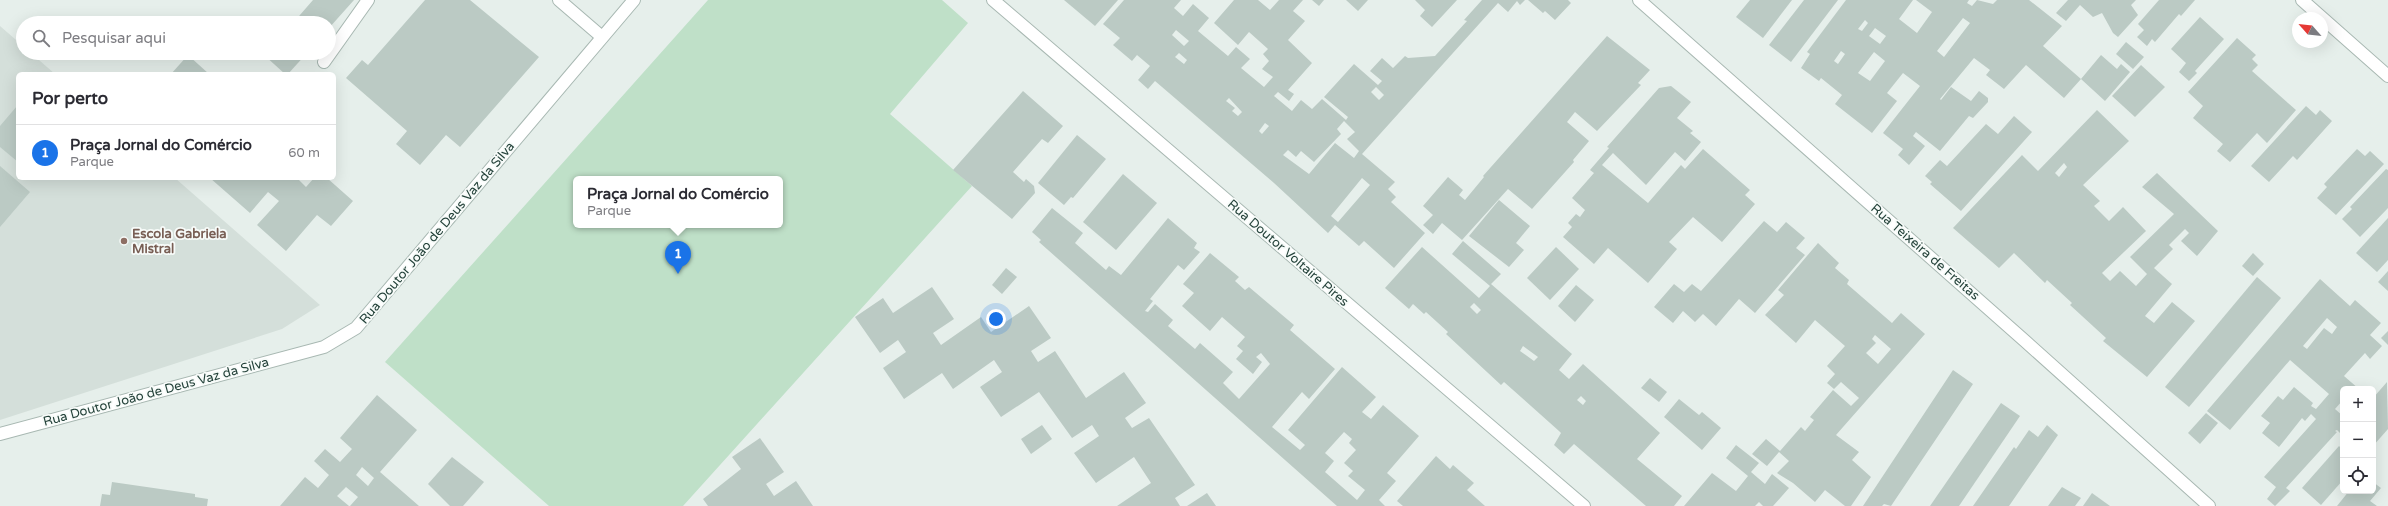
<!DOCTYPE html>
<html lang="pt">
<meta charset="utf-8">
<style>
:root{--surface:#fff;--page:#f2f2f3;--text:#2b2b33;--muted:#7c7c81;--line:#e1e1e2;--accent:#1a73e8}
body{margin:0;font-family:"Varela Round",sans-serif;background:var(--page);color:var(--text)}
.controls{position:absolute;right:12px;bottom:12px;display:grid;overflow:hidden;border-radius:6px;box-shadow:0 4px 16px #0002}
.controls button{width:36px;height:36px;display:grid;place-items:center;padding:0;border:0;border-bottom:1px solid var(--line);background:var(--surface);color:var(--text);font:20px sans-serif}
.compass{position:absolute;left:2292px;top:12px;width:36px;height:36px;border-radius:50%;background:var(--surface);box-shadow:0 4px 16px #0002;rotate:297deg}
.you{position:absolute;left:996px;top:319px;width:14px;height:14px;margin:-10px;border:3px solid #fff;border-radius:50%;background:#1a73e8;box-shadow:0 0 0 6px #1a73e833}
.badge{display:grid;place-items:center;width:26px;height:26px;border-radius:50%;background:var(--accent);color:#fff;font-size:13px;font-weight:700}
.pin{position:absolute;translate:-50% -33px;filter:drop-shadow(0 1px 2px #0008)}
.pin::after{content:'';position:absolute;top:21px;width:14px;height:12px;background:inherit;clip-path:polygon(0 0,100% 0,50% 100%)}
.popup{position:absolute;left:573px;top:176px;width:210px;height:52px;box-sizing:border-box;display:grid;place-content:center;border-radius:6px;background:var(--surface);filter:drop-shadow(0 1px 3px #0005);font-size:13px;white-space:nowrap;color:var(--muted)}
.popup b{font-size:15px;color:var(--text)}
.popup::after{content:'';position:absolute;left:50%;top:100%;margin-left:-8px;border:8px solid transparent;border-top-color:var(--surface)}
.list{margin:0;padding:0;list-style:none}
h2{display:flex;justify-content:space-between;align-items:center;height:52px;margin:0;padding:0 16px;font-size:17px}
h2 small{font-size:13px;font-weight:400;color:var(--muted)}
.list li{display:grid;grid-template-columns:26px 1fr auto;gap:12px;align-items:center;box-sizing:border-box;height:56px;padding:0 16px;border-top:1px solid var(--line)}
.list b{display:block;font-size:15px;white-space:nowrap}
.list p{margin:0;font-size:13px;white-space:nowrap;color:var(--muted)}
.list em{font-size:13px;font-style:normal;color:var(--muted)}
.icon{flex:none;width:22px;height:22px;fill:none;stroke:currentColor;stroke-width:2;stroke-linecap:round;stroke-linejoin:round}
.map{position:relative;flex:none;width:2388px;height:506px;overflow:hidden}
.search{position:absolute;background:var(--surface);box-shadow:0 4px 16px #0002;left:16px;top:16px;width:320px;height:44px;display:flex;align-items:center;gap:10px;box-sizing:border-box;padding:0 14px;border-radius:22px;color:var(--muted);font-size:15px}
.panel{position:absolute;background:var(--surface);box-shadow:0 4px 16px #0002;left:16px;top:72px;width:320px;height:108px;border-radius:6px}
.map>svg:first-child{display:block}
</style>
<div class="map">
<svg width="2388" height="506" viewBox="0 0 2388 506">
<rect width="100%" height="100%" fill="#e6efeb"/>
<polygon fill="#d4dfda" points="0,26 23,46 23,53 31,53 55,74 18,74 18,178 175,178 320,305 282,329 0,420"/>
<path fill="#bfe0c8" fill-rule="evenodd" d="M708,0H942L968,23L890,114L972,186L683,506H549L385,362ZM576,179H780V225H576Z"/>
<g fill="#bbcac4" fill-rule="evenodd">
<polygon points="313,0 354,0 329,28 329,23 293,23"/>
<polygon points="425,0 470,0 539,57 460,147 446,135 420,165 396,144 407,131 346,78 362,60 368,65"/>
<polygon points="1064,0 1118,0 1095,26"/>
<path d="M1124,0H1181L1174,8L1183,16L1193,4L1209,18L1198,31L1228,56L1236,47L1250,59L1241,68L1264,87L1273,77L1262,69L1269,61L1263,54L1268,49L1249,32L1238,45L1214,23L1234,0H1258L1270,10L1279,0H1303L1293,11L1305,21L1288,40L1312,63L1288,90L1294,94L1289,101L1278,92L1274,96L1292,111L1301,100L1312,109L1322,99L1346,120L1348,117L1324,97L1354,64L1378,85L1382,81L1370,71L1382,58L1393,68L1405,56L1408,58L1435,56L1467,21L1464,20L1482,0H1525L1520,5L1517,1L1508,12L1498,3L1362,154L1395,182L1388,189L1396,197L1391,202L1425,233L1394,268L1364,241L1359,246L1335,225L1328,233L1274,183L1155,81L1148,89L1138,80L1150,66L1137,55L1132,61L1113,45L1120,38L1103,24ZM1176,30L1189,41L1184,46L1172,35ZM1179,53L1187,60L1184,64L1175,57ZM1376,87L1384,95L1379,100L1371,92ZM1229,98L1242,112L1238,116L1232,111L1235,108L1226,101ZM1344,121L1355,132L1347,139L1359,151L1354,158L1335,143L1309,174L1283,155L1288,150L1296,157L1301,151L1314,162L1341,134L1337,129ZM1265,123L1269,126L1262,134L1259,131ZM1362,178L1370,185L1338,222L1331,216Z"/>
<polygon points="1312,0 1324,0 1319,6"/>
<polygon points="1346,0 1368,0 1358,11"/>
<polygon points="1415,0 1457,0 1432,27 1420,16 1425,10"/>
<polygon points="1528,0 1568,0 1571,3 1555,20 1545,11 1543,13"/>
<polygon points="1750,0 1792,0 1763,38 1736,17"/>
<polygon points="1804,0 1838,0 1791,62 1769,45"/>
<path d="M1846,0H1913L1899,19L1917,33L1932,12L1916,0H1969L1967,3L1972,6L1977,0L1993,4L1997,0H2029L2062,26L2043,46L2081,79L2064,98L2026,65L2004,89L1986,75L1990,70L1974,58L1940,99L1941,100L1951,87L1971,101L1979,91L1988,98V102L1973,118L1969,116L1940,151L1916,132L1913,136L1925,146L1909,165L1898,155L1903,149L1883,133L1920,86L1903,73L1887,93L1897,101L1872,133L1835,104L1842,95L1821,78L1819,81L1801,68L1810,54L1807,52ZM1963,18L1970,23L1944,57L1937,51ZM1865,20L1868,23L1862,31L1858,29ZM1875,28L1886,36L1880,44L1869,36ZM1841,51L1845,54L1838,64L1834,61ZM1874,52L1885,61L1870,81L1858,73Z"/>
<polygon points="2068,0 2136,0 2131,5 2138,15 2118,37 2113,33 2102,13 2093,17 2080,5 2066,21 2056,13"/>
<polygon points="2159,0 2195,0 2181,16 2179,14 2155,42 2152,39 2147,46 2137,37 2144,30 2138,24"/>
<polygon points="2200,17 2224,39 2195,71 2197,73 2189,81 2179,72 2186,63 2171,49"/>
<polygon points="1607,36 1650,70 1638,83 1641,85 1597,131 1575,112 1567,122 1589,141 1573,160 1574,162 1532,209 1508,189 1462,240 1442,223 1433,234 1423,225 1433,215 1423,206 1448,177 1463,190 1459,195 1465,200 1484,177 1483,176"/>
<polygon points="2237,38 2256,55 2252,59 2258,65 2252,71 2296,110 2267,143 2257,133 2230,162 2217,151 2223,144 2193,118 2203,106 2188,92"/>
<polygon points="2126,42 2144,57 2133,69 2116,54"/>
<polygon points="266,53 307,53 288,74 285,74 264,55"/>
<polygon points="188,55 209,74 171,74"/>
<polygon points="2101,55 2117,69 2121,64 2130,72 2105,101 2081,79"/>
<polygon points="2141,65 2165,87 2135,117 2112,96"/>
<polygon points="1671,86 1691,102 1677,118 1693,131 1690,133 1701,142 1685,161 1675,152 1646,185 1613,153 1602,165 1648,203 1681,165 1685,169 1703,149 1750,190 1745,195 1755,204 1722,242 1693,217 1669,242 1677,249 1648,283 1608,248 1594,264 1563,237 1572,227 1568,223 1576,214 1580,217 1585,210 1572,198 1594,173 1590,170 1609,148 1607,147 1659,88"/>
<polygon points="1023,91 1063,126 1048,143 1042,139 1013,172 1024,182 1026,179 1034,186 1035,193 1012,219 953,170"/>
<polygon points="17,106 18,107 18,162 0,147 0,126"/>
<polygon points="2306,106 2316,115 2320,110 2332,121 2297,160 2293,156 2269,182 2251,166"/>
<path d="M2097,110L2129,141L2083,185L2100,201L2094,206L2109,221L2123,207L2146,231L2102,273L2110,281L2120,271L2136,286L2147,274L2130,257L2174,214L2142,187L2157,173L2218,231L2197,256L2181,241L2189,233L2185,229L2169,245L2173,249L2154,268L2172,284L2145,316L2154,323L2172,302L2195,321L2147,377L2103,341L2106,338L2070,305L2072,303L2047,280L2045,283L2014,253L1999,268L1953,228L2022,155L2038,171ZM2064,163L2067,167L2059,177L2055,173Z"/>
<polygon points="2014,116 2032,132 1961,211 1930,184 1932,182 1925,176 1940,160 1947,166 1986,124 1998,134"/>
<polygon points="1077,135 1106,159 1073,198 1071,197 1064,205 1038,183"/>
<polygon points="2357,149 2365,156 2370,151 2384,164 2336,215 2317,198 2327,187 2324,184"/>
<polygon points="0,166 30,192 0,227"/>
<polygon points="2386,169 2388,170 2388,208 2360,237 2342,219 2352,209 2350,207"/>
<polygon points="1123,174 1157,203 1116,250 1083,222"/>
<polygon points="210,178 297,178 306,187 314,178 327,178 353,201 331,226 317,215 286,251 257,225 279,201 268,192 250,213"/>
<polygon points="1499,200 1530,226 1516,243 1524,250 1509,267 1469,236"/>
<path d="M1052,208L1083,233L1075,243L1106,270L1109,266L1121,275L1168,218L1197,243L1194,248L1200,252L1184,270L1178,265L1150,299L1153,301L1145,311L1148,312L1155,304L1173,320L1168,326L1195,349L1200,343L1233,372L1223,383L1239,399L1270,364L1261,353L1256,357L1262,362L1253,374L1236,359L1243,351L1237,346L1245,337L1222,317L1210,331L1182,306L1194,293L1183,284L1210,253L1239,277L1235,281L1245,290L1249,287L1294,325L1290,330L1335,369L1309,399L1302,392L1272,427L1300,450L1305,445L1288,430L1342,367L1376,397L1362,412L1371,419L1383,405L1419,436L1387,473L1396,481L1379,500L1385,506H1337L1039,242L1041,240L1032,232ZM1344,432L1352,439L1349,443L1356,450L1344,463L1353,471L1348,476L1365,490L1357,500L1325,472L1334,461L1325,453Z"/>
<polygon points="2388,218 2388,260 2377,272 2356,253"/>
<polygon points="1764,221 1777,232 1786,222 1805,238 1796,248 1805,255 1755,313 1739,299 1716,326 1703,314 1695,322 1683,311 1673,323 1654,307 1674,284 1684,292 1692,284 1701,291"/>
<path d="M1463,241L1501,274L1491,284L1572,354L1559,370L1569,379L1583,364L1660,433L1637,459L1682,496L1674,506H1646L1574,444L1564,454L1554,445L1561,433L1559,431L1504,382L1501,385L1446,334L1448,332L1426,312L1424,314L1413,304L1409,309L1385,288L1422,247L1479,298L1490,286L1452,254ZM1474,303L1481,310L1477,314L1470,307ZM1523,346L1538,357L1534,361L1520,351ZM1581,396L1586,401L1583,405L1577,400Z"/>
<path d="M1818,243L1839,263L1835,268L1849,280L1847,284L1892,323L1901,313L1925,334L1836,435L1859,452L1852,460L1871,477L1851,506H1845L1825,490L1815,502L1793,483L1777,473L1789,461L1779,452L1767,466L1752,454L1766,439L1780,451L1801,427L1805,431L1814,420L1810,417L1833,390L1851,406L1859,398L1841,382L1834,389L1827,383L1835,374L1827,366L1845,346L1815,320L1796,343L1765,315L1784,295L1778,290ZM1875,335L1891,349L1878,364L1866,353L1876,343L1872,339Z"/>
<polygon points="1556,247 1579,269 1550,300 1527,278"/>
<polygon points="2253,253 2264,264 2253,276 2242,266"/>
<polygon points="1006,268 1017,277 1002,294 992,285"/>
<polygon points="2388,271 2388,291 2378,282"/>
<polygon points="2257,277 2281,298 2189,407 2165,387"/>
<path d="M2320,279L2350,306L2355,300L2381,323L2370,335L2382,346L2370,359L2365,353L2344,376L2359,389H2343V400L2335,409L2343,416V432L2341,434L2337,430L2335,431L2337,432L2286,488L2290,491L2275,506L2267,499L2276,487L2264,477L2316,419L2311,414L2305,421L2302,418L2279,447L2262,433L2270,423L2261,416L2278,396L2283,400L2294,387L2313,403L2311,406L2316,409L2329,394L2290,360L2230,430L2207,411ZM2327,318L2337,327L2332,334L2324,328L2307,349L2303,346Z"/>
<polygon points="1576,285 1594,300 1575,322 1558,306"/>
<polygon points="932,287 954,319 933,333 941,345 981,317 991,332 1029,306 1051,338 1031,351 1038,362 1055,351 1086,398 1124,372 1146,403 1125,418 1132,428 1149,418 1195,485 1175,498 1180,506 1117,506 1151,483 1134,457 1096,483 1074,453 1099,436 1092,425 1072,438 1039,392 1001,417 980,387 1002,372 994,360 953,389 942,373 904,399 883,368 906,352 898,340 880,353 855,317 883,298 893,313"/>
<polygon points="2388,331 2388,345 2381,338"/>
<polygon points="1953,370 1973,384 1891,506 1884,504 1882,506 1863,506"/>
<polygon points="1650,378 1667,392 1659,402 1641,388"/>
<polygon points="2387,382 2388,429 2373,446 2373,398"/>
<path d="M377,395L417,430L380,472L419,506H350L358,497L346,487L337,496L349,506H280L305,477L318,488L329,475L314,461L325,449L340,462L352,449L340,438ZM362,467L374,478L368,486L356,475Z"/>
<polygon points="1679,399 1699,415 1702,412 1721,428 1702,450 1664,417"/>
<polygon points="2001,403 2020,416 1959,506 1930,506"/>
<polygon points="2206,413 2218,423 2200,444 2188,433"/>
<polygon points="1042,425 1052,439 1031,454 1021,439"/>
<polygon points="2047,425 2058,435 2009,506 1973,506 2014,447 2016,449 2029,430 2038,437"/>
<polygon points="760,438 784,472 766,484 774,496 796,481 813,506 708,506 703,499 741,469 732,457"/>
<polygon points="1736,445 1759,463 1751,472 1765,484 1772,474 1789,488 1773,506 1763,506 1759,502 1755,506 1684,506 1712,473 1736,491 1748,476 1726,458"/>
<polygon points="2339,446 2343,450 2343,480 2321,505 2302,488"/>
<polygon points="1436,456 1450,469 1453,465 1474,483 1467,490 1485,506 1403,506 1397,501"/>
<polygon points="452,457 484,482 463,506 450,506 428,484"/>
<polygon points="112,482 195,494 195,497 208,499 207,506 100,506 102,494 110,495"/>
<polygon points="2373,482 2381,488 2370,501 2377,506 2337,506 2349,491 2373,491"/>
<polygon points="2062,487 2081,498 2075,506 2048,506"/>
<polygon points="1207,493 1216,506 1187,506"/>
<polygon points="2092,493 2110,506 2083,506"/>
</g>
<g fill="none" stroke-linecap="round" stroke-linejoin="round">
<defs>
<g id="minor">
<polyline points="559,0 602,37"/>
<polyline points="993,0 1584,506"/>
<polyline points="1639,0 2025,341 2209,506"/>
<polyline points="2302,0 2388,76"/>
<polyline points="324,62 368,0"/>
<polyline points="0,434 324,347 356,328 634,0"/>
</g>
</defs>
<use href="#minor" stroke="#a8b8b2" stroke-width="14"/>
<use href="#minor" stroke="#fff" stroke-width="12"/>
</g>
<circle fill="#8d6e63" stroke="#f7fbf9" stroke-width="1.5" cx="124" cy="241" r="4"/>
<g text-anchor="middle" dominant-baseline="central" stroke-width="3.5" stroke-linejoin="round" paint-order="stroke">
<g font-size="13" fill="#24423a" stroke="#f7fbf9">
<text transform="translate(437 233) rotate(-50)">Rua Doutor João de Deus Vaz da Silva</text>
<text transform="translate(1925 252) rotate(41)">Rua Teixeira de Freitas</text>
<text transform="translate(1288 253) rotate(41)">Rua Doutor Voltaire Pires</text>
<text transform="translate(156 392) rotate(-15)">Rua Doutor João de Deus Vaz da Silva</text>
</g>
<g font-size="13" font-weight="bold" fill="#785e54" stroke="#f7fbf9" text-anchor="start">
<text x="132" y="234">Escola Gabriela<tspan x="132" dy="15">Mistral</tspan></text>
</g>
</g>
</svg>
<div class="controls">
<button>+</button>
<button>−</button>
<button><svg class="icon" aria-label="locate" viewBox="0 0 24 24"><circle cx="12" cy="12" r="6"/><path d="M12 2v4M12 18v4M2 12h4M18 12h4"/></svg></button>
</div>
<svg class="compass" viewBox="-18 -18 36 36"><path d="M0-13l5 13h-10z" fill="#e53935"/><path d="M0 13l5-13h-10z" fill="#7c7c81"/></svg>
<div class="you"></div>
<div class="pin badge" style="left:678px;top:274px">1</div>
<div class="popup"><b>Praça Jornal do Comércio</b>Parque</div>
<div class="search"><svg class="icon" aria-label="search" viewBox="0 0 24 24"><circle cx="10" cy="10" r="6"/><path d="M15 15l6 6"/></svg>Pesquisar aqui</div>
<section class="panel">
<h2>Por perto<small></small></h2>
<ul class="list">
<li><span class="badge">1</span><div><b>Praça Jornal do Comércio</b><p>Parque</p></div><em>60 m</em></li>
</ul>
</section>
</div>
